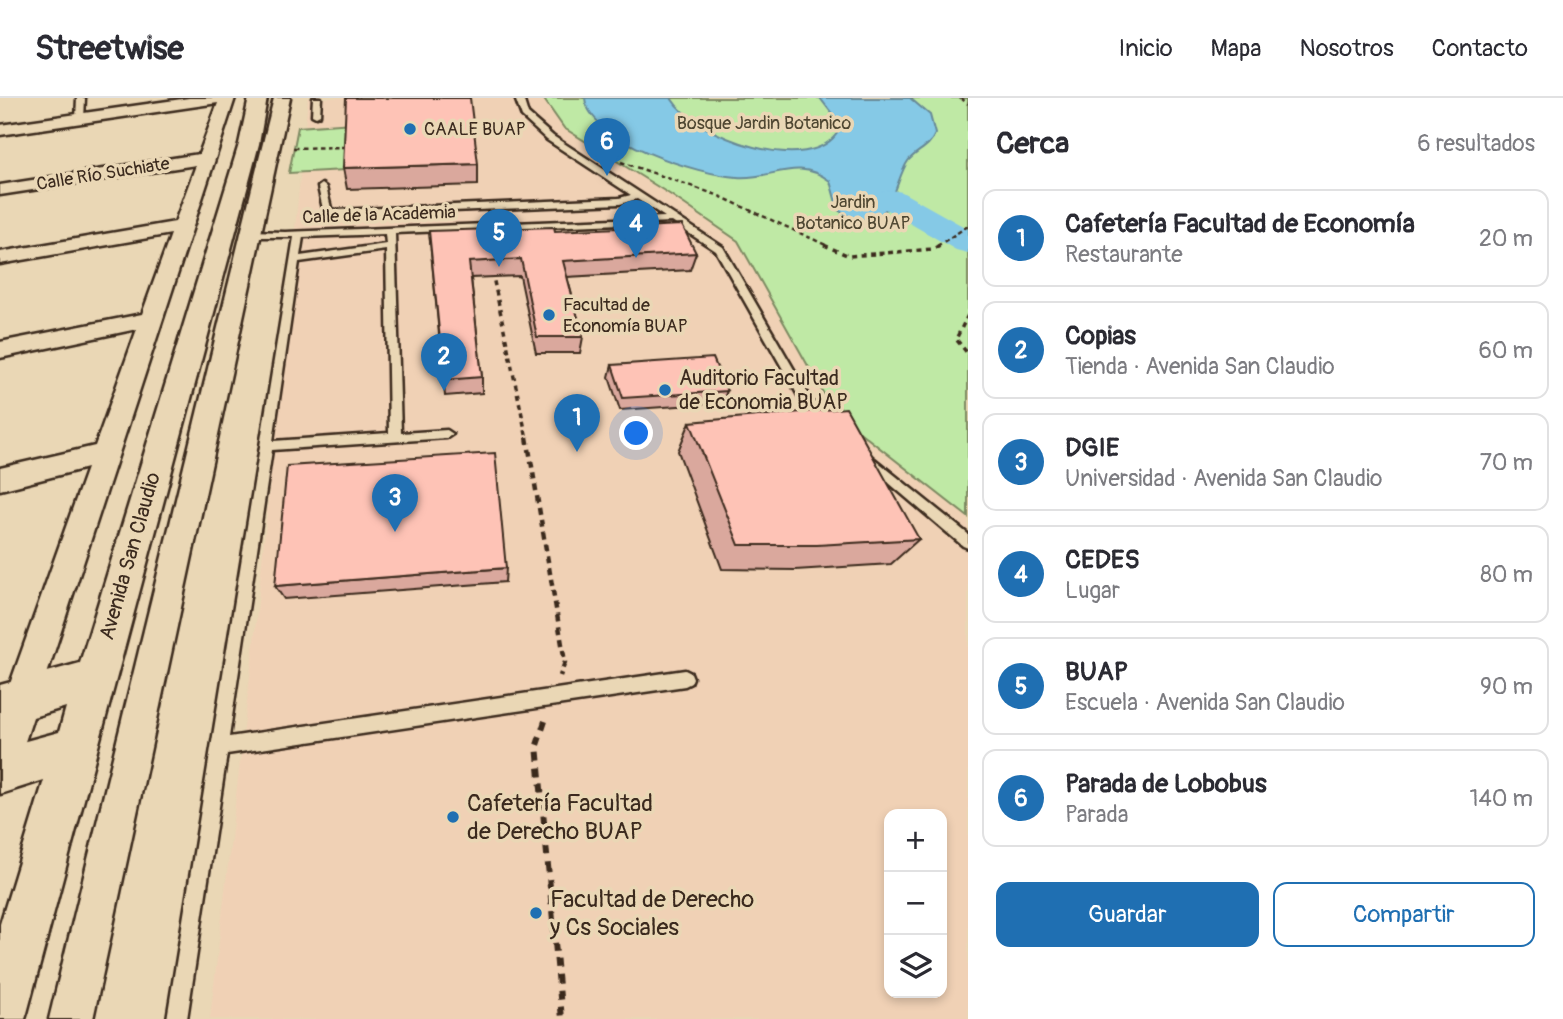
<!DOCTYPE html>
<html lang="es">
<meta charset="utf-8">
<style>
:root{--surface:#fff;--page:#f2f2f3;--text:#2b2b33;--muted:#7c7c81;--line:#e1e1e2;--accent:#1f6fb2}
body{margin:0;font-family:Pangolin,sans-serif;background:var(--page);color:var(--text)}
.controls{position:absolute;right:21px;bottom:21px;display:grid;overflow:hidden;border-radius:14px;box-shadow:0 4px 10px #0003}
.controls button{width:63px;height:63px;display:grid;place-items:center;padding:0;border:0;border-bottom:2px solid var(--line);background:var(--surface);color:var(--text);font:35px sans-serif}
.you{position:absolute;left:637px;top:336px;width:24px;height:24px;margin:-18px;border:5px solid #fff;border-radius:50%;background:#1a73e8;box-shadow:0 0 0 10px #1a73e833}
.badge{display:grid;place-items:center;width:46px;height:46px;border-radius:50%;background:var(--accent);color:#fff;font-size:23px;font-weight:700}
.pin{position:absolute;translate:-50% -58px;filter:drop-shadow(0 2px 4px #0008)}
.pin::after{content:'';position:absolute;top:37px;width:24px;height:21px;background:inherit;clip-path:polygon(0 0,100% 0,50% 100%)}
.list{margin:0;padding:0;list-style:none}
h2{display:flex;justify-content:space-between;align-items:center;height:91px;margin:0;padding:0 28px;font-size:30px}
h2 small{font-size:23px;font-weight:400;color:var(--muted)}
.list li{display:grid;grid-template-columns:46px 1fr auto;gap:21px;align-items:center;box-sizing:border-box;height:98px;margin:0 14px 14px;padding:0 14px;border:2px solid var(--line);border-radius:14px}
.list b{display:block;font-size:26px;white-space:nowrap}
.list p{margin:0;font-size:23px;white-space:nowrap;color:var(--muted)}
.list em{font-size:23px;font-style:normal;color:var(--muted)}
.actions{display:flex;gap:14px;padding:21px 28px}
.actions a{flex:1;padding:16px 0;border:2px solid var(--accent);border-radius:14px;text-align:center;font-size:24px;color:var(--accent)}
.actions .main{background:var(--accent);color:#fff}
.icon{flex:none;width:38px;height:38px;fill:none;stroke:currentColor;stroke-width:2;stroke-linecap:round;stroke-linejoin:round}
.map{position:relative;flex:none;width:968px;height:921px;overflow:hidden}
header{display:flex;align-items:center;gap:42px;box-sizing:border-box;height:98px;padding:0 35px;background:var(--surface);border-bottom:2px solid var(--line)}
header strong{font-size:33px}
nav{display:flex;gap:38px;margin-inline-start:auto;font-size:24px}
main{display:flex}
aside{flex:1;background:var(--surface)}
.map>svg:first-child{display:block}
</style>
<header>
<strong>Streetwise</strong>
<nav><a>Inicio</a><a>Mapa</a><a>Nosotros</a><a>Contacto</a></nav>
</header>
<main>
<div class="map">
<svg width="968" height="921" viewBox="0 0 968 921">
<rect width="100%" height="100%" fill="#ead7b5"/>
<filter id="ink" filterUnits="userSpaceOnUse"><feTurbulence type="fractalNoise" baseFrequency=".0143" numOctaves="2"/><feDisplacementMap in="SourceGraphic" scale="14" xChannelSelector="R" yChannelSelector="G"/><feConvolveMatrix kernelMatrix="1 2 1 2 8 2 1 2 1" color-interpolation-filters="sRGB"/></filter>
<g filter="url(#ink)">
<path fill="#f0d1b5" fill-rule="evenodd" d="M308,0H968V921H210L254,544ZM889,716H942V895H889Z"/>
<g fill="#bfe9a5" stroke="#7d8a62" stroke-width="2">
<polygon points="543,0 968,0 968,419 834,314 738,143 671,97 564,30"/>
<polygon points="367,24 364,71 289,75 298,29"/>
</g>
<path fill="#85c9e6" stroke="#678996" stroke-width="2" d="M585,0H671C695,39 812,81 839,32L833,17L820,0H910L930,17L935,36C930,49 916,53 908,63C895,81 894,124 864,122C854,121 846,118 838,112L830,83C796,58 773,82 737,79C700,77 589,43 585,0Z"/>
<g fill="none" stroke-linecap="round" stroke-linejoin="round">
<polygon fill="#85c9e6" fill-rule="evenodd" points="891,92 902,94 968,131 968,155 956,152 880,108 875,101 880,94"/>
<defs>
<g id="service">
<polygon points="77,0 85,0 84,21 80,23 76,21"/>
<polygon points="313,0 321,0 320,17 316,19 312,17"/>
<path d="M515,0H523L528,16L553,38L723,149L817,311L831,327L825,331L821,330L809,317L716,153L672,124L395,135L401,335L447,332L453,336L447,340L272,352L229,639L685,572L691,575L693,580L691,585L685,588L227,656L187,921H167L294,139H250L245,136L250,133L285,134L665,119L637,101L620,106L334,118L323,111L318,89L322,86L326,89L331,110L336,112L619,100L631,97L547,42L522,19ZM385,136L386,146L300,158L303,139ZM386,152L389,335L273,343L299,164Z"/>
<polygon points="866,354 968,436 968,450 963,448 862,362 860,359 862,356"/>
</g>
<g id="minor">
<polygon points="189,0 235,0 18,665 13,678 0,683 0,614 87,370 0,392 0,370 95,348 137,231 0,260 0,244 142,216 171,136 0,166 0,154 175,124 196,67 0,97 0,87 199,56 218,5 0,37 0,27"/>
<polygon points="274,0 290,0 93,921 49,921"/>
</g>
<polygon id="tertiary" points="249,0 267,0 259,46 27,915 25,921 0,921 0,826 44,682 0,696 0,650 59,634 66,609 0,629 0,587 80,565 239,46"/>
</defs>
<use href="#service" stroke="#3b2a1e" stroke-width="5"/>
<use href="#minor" stroke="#3b2a1e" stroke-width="5"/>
<use href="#tertiary" stroke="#3b2a1e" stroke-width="5"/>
<g stroke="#3b2a1e" stroke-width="2.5" stroke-dasharray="4.5 3.5" stroke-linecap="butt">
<polyline points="961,0 968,6"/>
<polyline points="293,50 347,49"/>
<polyline points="621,64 717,97 828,148"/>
<polyline points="937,148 968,128"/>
</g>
<g stroke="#3b2a1e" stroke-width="3.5" stroke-dasharray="5 4.5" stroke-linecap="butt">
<polyline points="824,147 849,158 933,151 940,147"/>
<polyline points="492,174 527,341"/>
<polyline points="968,217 956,241 968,256"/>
</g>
<polyline stroke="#3b2a1e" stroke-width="4.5" stroke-dasharray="7 5" stroke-linecap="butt" points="527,339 565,564 560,578"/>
<polyline stroke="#3b2a1e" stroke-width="6" stroke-dasharray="9 7" stroke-linecap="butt" points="545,623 537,647 562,921"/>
<use href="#service" fill="#ead7b5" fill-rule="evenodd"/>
<use href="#minor" fill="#ead7b5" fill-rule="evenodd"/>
<use href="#tertiary" fill="#ead7b5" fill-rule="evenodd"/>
</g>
<g fill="#daa89d" stroke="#3b2a1e" stroke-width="2">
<polygon points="478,66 478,87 347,91 343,70"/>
<polygon points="429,133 555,133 696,155 690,172 567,179 583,239 580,255 536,255 520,178 471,180 482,279 482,295 445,298"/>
<polygon points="612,267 727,293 722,305 620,312 609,279"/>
<polygon points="690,324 919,441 891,466 795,472 722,471 678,353"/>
<polygon points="506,470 505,484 284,501 275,488"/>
</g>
<g fill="#fec3b6" stroke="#3b2a1e" stroke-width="2">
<polygon points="346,0 470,0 478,66 343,70"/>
<polygon points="682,127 696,155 563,163 583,239 537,239 521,161 469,164 482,279 444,282 429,133 554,129 555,133"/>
<polygon points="713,260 727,293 623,300 612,267"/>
<polygon points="846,310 919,441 817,447 739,447 690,324"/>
<polygon points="495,355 506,470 275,488 287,368"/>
</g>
</g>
<g fill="#1f6fb2" stroke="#ead7b5" stroke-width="2.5">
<circle cx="410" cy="31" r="7"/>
<circle cx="549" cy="217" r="7"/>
<circle cx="665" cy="292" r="7"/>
<circle cx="453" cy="719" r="7"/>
<circle cx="536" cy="815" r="7"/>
</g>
<g text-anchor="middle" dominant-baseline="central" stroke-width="7" stroke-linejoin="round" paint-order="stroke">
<g font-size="18" fill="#4f4732" stroke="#ead7b5">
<text x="764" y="25">Bosque Jardin Botanico</text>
<text x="853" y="104">Jardin<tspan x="853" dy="21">Botanico BUAP</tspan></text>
</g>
<g font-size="18" fill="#3b2a1e" stroke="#ead7b5" text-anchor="start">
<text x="424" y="31">CAALE BUAP</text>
<text x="563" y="207">Facultad de<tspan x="563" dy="21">Economía BUAP</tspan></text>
</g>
<g font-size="18" fill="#3b2a1e" stroke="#ead7b5">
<text transform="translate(103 76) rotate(-9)">Calle Río Suchiate</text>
<text transform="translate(379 117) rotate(-2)">Calle de la Academia</text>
</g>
<g font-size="21" fill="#3b2a1e" stroke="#ead7b5" text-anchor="start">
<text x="679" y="280">Auditorio Facultad<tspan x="679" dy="24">de Economia BUAP</tspan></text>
</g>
<g font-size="21" fill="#3b2a1e" stroke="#ead7b5">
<text transform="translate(130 458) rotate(-74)">Avenida San Claudio</text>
</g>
<g font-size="24" fill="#3b2a1e" stroke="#ead7b5" text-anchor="start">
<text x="467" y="705">Cafetería Facultad<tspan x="467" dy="28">de Derecho BUAP</tspan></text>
<text x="550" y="801">Facultad de Derecho<tspan x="550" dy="28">y Cs Sociales</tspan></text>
</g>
</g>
</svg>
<div class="controls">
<button>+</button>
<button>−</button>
<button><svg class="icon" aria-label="layers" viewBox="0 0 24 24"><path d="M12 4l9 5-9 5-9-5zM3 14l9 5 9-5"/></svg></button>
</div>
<div class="you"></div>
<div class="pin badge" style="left:577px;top:354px">1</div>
<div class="pin badge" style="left:444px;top:293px">2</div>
<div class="pin badge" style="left:395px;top:434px">3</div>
<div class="pin badge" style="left:636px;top:160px">4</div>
<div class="pin badge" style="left:499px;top:169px">5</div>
<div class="pin badge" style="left:607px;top:78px">6</div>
</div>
<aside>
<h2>Cerca<small>6 resultados</small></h2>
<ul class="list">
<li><span class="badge">1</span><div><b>Cafetería Facultad de Economía</b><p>Restaurante</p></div><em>20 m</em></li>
<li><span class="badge">2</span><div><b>Copias</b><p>Tienda · Avenida San Claudio</p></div><em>60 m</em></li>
<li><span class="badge">3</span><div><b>DGIE</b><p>Universidad · Avenida San Claudio</p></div><em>70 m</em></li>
<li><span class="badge">4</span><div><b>CEDES</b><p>Lugar</p></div><em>80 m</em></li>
<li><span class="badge">5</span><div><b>BUAP</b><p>Escuela · Avenida San Claudio</p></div><em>90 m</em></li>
<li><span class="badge">6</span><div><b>Parada de Lobobus</b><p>Parada</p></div><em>140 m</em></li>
</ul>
<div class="actions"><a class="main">Guardar</a><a>Compartir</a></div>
</aside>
</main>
